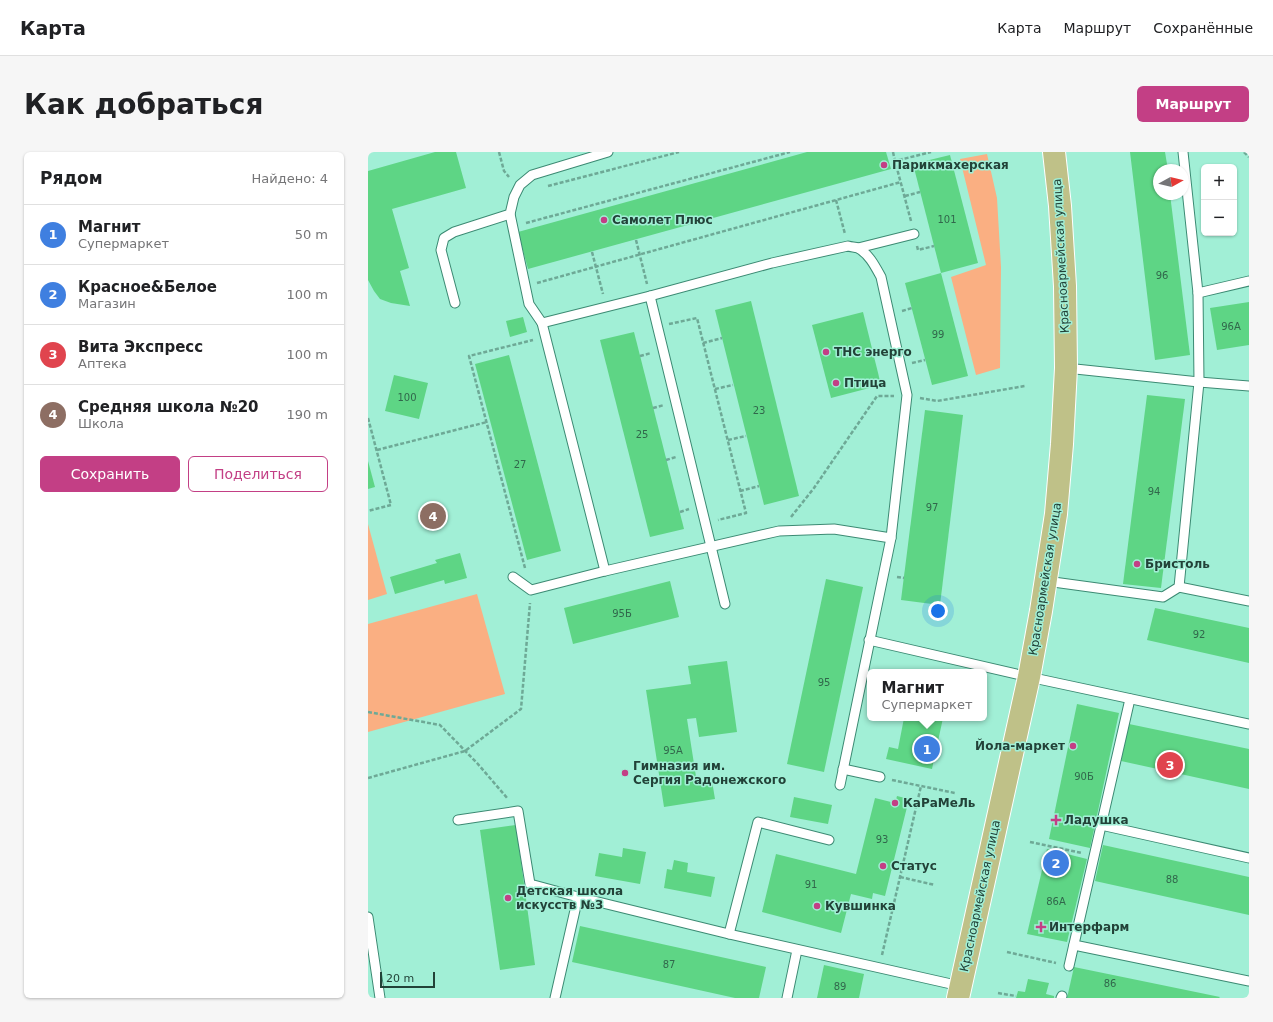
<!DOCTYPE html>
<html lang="ru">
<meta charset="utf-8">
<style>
:root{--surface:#fff;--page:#f6f6f6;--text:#202124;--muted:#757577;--line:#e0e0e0;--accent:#c33f85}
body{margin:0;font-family:"DejaVu Sans",sans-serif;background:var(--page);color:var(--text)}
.controls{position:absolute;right:12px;top:12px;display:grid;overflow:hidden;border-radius:6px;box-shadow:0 1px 3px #0004}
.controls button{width:36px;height:36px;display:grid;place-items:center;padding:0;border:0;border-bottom:1px solid var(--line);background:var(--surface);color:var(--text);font:20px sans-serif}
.compass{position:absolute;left:785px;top:12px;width:36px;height:36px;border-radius:50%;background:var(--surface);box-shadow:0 1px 3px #0004;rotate:82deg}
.scale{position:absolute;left:12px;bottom:10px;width:55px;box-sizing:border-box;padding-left:4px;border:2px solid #224238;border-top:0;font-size:11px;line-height:14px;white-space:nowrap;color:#224238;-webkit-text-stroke:3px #a1efd6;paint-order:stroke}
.you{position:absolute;left:570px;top:459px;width:14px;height:14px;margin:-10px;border:3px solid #fff;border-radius:50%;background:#1a73e8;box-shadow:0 0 0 6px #1a73e833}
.badge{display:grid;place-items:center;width:26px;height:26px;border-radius:50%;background:var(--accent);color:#fff;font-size:13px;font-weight:700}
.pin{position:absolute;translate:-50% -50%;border:2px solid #fff;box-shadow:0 1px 4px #0006}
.popup{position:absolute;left:499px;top:517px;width:120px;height:52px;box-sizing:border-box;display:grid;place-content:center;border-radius:6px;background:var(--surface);filter:drop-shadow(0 1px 3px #0005);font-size:13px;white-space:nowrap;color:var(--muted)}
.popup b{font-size:15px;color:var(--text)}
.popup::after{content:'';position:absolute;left:50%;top:100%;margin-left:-8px;border:8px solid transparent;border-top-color:var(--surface)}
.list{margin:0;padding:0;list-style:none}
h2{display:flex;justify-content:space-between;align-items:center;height:52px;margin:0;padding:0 16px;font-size:17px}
h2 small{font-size:13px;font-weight:400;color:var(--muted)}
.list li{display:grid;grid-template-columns:26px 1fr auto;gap:12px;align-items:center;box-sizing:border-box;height:60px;padding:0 16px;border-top:1px solid var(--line)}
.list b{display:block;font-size:15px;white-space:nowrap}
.list p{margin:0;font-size:13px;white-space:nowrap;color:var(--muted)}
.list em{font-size:13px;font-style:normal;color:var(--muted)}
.actions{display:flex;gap:8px;padding:12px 16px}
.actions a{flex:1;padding:9px 0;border:1px solid var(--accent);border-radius:6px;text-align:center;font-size:14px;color:var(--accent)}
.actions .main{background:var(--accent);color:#fff}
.map{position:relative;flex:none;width:881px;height:846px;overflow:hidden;border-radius:6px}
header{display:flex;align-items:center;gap:24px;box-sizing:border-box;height:56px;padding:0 20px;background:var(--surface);border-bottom:1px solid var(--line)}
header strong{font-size:19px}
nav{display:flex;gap:22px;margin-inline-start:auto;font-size:14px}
.intro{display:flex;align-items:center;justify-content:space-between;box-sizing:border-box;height:96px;padding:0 24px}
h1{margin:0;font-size:28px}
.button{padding:10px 18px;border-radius:6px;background:var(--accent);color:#fff;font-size:14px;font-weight:700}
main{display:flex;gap:24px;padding:0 24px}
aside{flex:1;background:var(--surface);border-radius:6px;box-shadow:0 1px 3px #0004}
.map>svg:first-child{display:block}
</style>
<header>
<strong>Карта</strong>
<nav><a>Карта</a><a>Маршрут</a><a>Сохранённые</a></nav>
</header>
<div class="intro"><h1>Как добраться</h1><a class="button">Маршрут</a></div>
<main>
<aside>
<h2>Рядом<small>Найдено: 4</small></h2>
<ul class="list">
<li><span class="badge" style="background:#3f7fe0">1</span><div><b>Магнит</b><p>Супермаркет</p></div><em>50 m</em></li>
<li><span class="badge" style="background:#3f7fe0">2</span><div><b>Красное&amp;Белое</b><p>Магазин</p></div><em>100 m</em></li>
<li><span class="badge" style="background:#e0444e">3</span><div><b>Вита Экспресс</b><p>Аптека</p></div><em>100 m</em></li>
<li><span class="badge" style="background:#8d6e63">4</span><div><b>Средняя школа №20</b><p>Школа</p></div><em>190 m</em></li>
</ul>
<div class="actions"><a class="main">Сохранить</a><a>Поделиться</a></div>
</aside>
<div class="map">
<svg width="881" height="846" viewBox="0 0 881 846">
<rect width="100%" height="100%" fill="#a1efd6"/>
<g fill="#faaf82">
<polygon points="619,2 629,46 633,115 632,216 608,223 583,125 618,113 592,7"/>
<polygon points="0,372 19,442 0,448"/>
<polygon points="109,442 137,542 0,580 0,472"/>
</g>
<g fill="#5ed585">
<polygon points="67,0 88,0 98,36 24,57 41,116 32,119 42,154 23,151 12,147 6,139 0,128 0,19"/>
<polygon points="439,0 518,0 523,17 160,117 150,80"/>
<polygon points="762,0 797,0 800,18 791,18 791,42 802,42 822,203 787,208"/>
<polygon points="582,3 610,111 573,121 545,12"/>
<polygon points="573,121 600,224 564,233 537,131"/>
<polygon points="383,149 431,344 396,353 347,158"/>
<polygon points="881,150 881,193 849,198 842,156"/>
<polygon points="495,160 513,233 463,246 444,173"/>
<polygon points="155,165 159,180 142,185 138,169"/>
<polygon points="266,180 316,377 282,385 232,188"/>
<polygon points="141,203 193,399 159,408 107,212"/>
<polygon points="26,223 60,231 51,267 17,259"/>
<polygon points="779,243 817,247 793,436 755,432"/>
<polygon points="557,258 595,263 572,453 533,448"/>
<polygon points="0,309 7,335 0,337"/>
<polygon points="92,401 99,426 77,432 76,428 27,442 22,425 69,411 67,408"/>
<polygon points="458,427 495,435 456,620 419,612"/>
<polygon points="302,429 311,465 205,492 196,456"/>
<polygon points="787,456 881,476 881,511 779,488"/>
<polygon points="359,509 369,580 331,585 328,566 319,567 329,631 344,629 347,647 296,655 278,538 323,532 320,514"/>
<polygon points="709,552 751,561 722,696 681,687"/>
<polygon points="536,566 575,566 564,617 518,607 521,595 530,597"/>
<polygon points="761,572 881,597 881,637 753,609"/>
<polygon points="529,644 541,647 517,744 505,741 504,747 483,742 473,781 394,760 408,702 488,722 507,646 527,651"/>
<polygon points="426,645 464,653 460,672 422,665"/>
<polygon points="148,673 167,813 132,818 112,678"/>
<polygon points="735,693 881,725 881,763 727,729"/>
<polygon points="255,696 278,700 272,732 227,724 231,701 254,705"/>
<polygon points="679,697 719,707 699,790 659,782"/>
<polygon points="306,708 320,711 319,720 347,725 343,745 296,736 299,717 304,718"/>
<polygon points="212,774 398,815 391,846 367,846 204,810"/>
<polygon points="456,813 496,822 491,846 449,846"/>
<polygon points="706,815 852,845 851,846 699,846"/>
<polygon points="660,827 681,831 678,842 686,844 686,846 648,846 650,839 657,840"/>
</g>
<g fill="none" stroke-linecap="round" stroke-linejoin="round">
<defs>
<g id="lane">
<polyline points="142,62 161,152 174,171"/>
<polyline points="490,96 546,82"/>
<polyline points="830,141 881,129"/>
<polyline points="282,144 357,452"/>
<polyline points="87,151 73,98 76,86 86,80 142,62 146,45 152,33 164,23 240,0"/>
<polyline points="698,216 831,230 881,234"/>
<path d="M237,419L174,171L282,144L404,111L480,94C483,95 487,95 490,96C501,102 507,114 513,125L539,243L523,386L472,633"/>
<polyline points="145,425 163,438 237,419 411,379 466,377 523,386"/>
<polyline points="678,429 795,445 811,435 831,230 830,141 815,0"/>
<polyline points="811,435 881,449"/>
<polyline points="501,488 661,525 881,572"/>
<polyline points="475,617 512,625"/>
<polyline points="90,668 150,659 162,732 210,745"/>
<polyline points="733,673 881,706"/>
<polyline points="0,765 12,846"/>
<polyline points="361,782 390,670 461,688"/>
<polyline points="706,793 881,829"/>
<polyline points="701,814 762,547"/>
<polyline points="187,846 210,745 361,782 592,834"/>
<polyline points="419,846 429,798"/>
<polyline points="693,846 694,844"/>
</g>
<polyline id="primary" points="590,846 661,525 673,459 688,362 694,292 698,216 697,134 692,54 686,0"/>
</defs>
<use href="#lane" stroke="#3c8a73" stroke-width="11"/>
<use href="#primary" stroke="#fff" stroke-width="24"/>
<g stroke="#6ea996" stroke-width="2.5" stroke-dasharray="4 2" stroke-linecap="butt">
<polyline points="131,0 136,19 141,25"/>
<polyline points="525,0 527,9"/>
<polyline points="876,0 881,5"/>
<polyline points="180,34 311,0"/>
<polyline points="537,44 552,40"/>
<polyline points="468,48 477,82"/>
<polyline points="543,69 527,9 563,0"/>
<polyline points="158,71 422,0"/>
<polyline points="268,88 279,132"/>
<polyline points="549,94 550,98 566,94"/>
<polyline points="224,100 235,142"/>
<polyline points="169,131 533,30"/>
<polyline points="534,159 544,156"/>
<polyline points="301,172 329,166 378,361 350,368"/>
<polyline points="335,191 354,186"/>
<polyline points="272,204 283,201"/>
<polyline points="544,211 557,208"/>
<polyline points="347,237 365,233"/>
<polyline points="552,246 569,249 657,234"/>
<polyline points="285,256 296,253"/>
<polyline points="0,266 23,353 0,359"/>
<polyline points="360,288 378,284"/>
<polyline points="9,298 119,270"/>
<polyline points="298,308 308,305"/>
<polyline points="372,339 391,334"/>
<polyline points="312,360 321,357"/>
<polyline points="423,365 446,336 509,244 526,244"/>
<polyline points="157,416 101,204 165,188"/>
<polyline points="529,425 536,426"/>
<polyline points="0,560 72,573 109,611 140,647"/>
<polyline points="0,626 97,599 153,557 162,451"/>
<polyline points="524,628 587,641"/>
<polyline points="662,690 714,701"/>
<polyline points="532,725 567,733"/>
<polyline points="639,800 688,811"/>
<polyline points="514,803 553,634"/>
<polyline points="630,841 648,844"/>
</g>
<use href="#lane" stroke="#fff" stroke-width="9"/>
<use href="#primary" stroke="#bfc188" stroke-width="22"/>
</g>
<g fill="#c33f85" stroke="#a1efd6" stroke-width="1.5">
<circle cx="516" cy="13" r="4"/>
<circle cx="236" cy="68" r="4"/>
<circle cx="458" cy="200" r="4"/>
<circle cx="468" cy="231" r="4"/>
<circle cx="769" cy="412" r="4"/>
<circle cx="705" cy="594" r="4"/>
<circle cx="257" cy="621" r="4"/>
<circle cx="527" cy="651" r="4"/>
<path d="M686 662h4v4h4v4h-4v4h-4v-4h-4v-4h4z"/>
<circle cx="515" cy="714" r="4"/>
<circle cx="140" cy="746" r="4"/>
<circle cx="449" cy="754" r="4"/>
<path d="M671 769h4v4h4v4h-4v4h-4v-4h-4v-4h4z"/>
</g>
<g text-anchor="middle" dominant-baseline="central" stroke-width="3" stroke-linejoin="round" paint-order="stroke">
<g font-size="10" fill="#31674b">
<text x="579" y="67">101</text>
<text x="794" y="123">96</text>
<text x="863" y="174">96А</text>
<text x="570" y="182">99</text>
<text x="39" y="245">100</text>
<text x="391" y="258">23</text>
<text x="274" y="282">25</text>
<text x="152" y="312">27</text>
<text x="786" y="339">94</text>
<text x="564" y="355">97</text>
<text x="254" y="461">95Б</text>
<text x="831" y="482">92</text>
<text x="456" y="530">95</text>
<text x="305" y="598">95А</text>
<text x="716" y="624">90Б</text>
<text x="514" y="687">93</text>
<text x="804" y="727">88</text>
<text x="443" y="732">91</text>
<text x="688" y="749">86А</text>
<text x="301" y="812">87</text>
<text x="742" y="831">86</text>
<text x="472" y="834">89</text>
</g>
<g font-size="12" font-weight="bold" fill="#224238" stroke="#a1efd6" text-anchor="start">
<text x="524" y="13">Парикмахерская</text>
<text x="244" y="68">Самолет Плюс</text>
<text x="466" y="200">ТНС энерго</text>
<text x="476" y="231">Птица</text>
<text x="777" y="412">Бристоль</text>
<text x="697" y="594" text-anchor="end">Йола-маркет</text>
<text x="265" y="614">Гимназия им.<tspan x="265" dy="14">Сергия Радонежского</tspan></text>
<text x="535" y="651">КаРаМеЛь</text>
<text x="696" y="668">Ладушка</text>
<text x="523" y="714">Статус</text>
<text x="148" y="739">Детская школа<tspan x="148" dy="14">искусств №3</tspan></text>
<text x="457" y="754">Кувшинка</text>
<text x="681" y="775">Интерфарм</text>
</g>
<g font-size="12" fill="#224238" stroke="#a1efd6">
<text transform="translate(693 104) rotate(-93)">Красноармейская улица</text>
<text transform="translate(677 427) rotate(-81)">Красноармейская улица</text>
<text transform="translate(612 744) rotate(-78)">Красноармейская улица</text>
</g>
</g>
</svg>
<div class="controls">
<button>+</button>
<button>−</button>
</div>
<svg class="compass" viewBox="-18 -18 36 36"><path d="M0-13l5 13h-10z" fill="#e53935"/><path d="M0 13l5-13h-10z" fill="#757577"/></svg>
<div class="scale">20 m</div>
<div class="you"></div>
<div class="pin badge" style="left:559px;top:597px;background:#3f7fe0">1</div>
<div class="popup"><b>Магнит</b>Супермаркет</div>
<div class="pin badge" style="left:688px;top:711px;background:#3f7fe0">2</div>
<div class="pin badge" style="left:802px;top:613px;background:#e0444e">3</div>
<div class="pin badge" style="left:65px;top:364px;background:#8d6e63">4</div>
</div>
</main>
